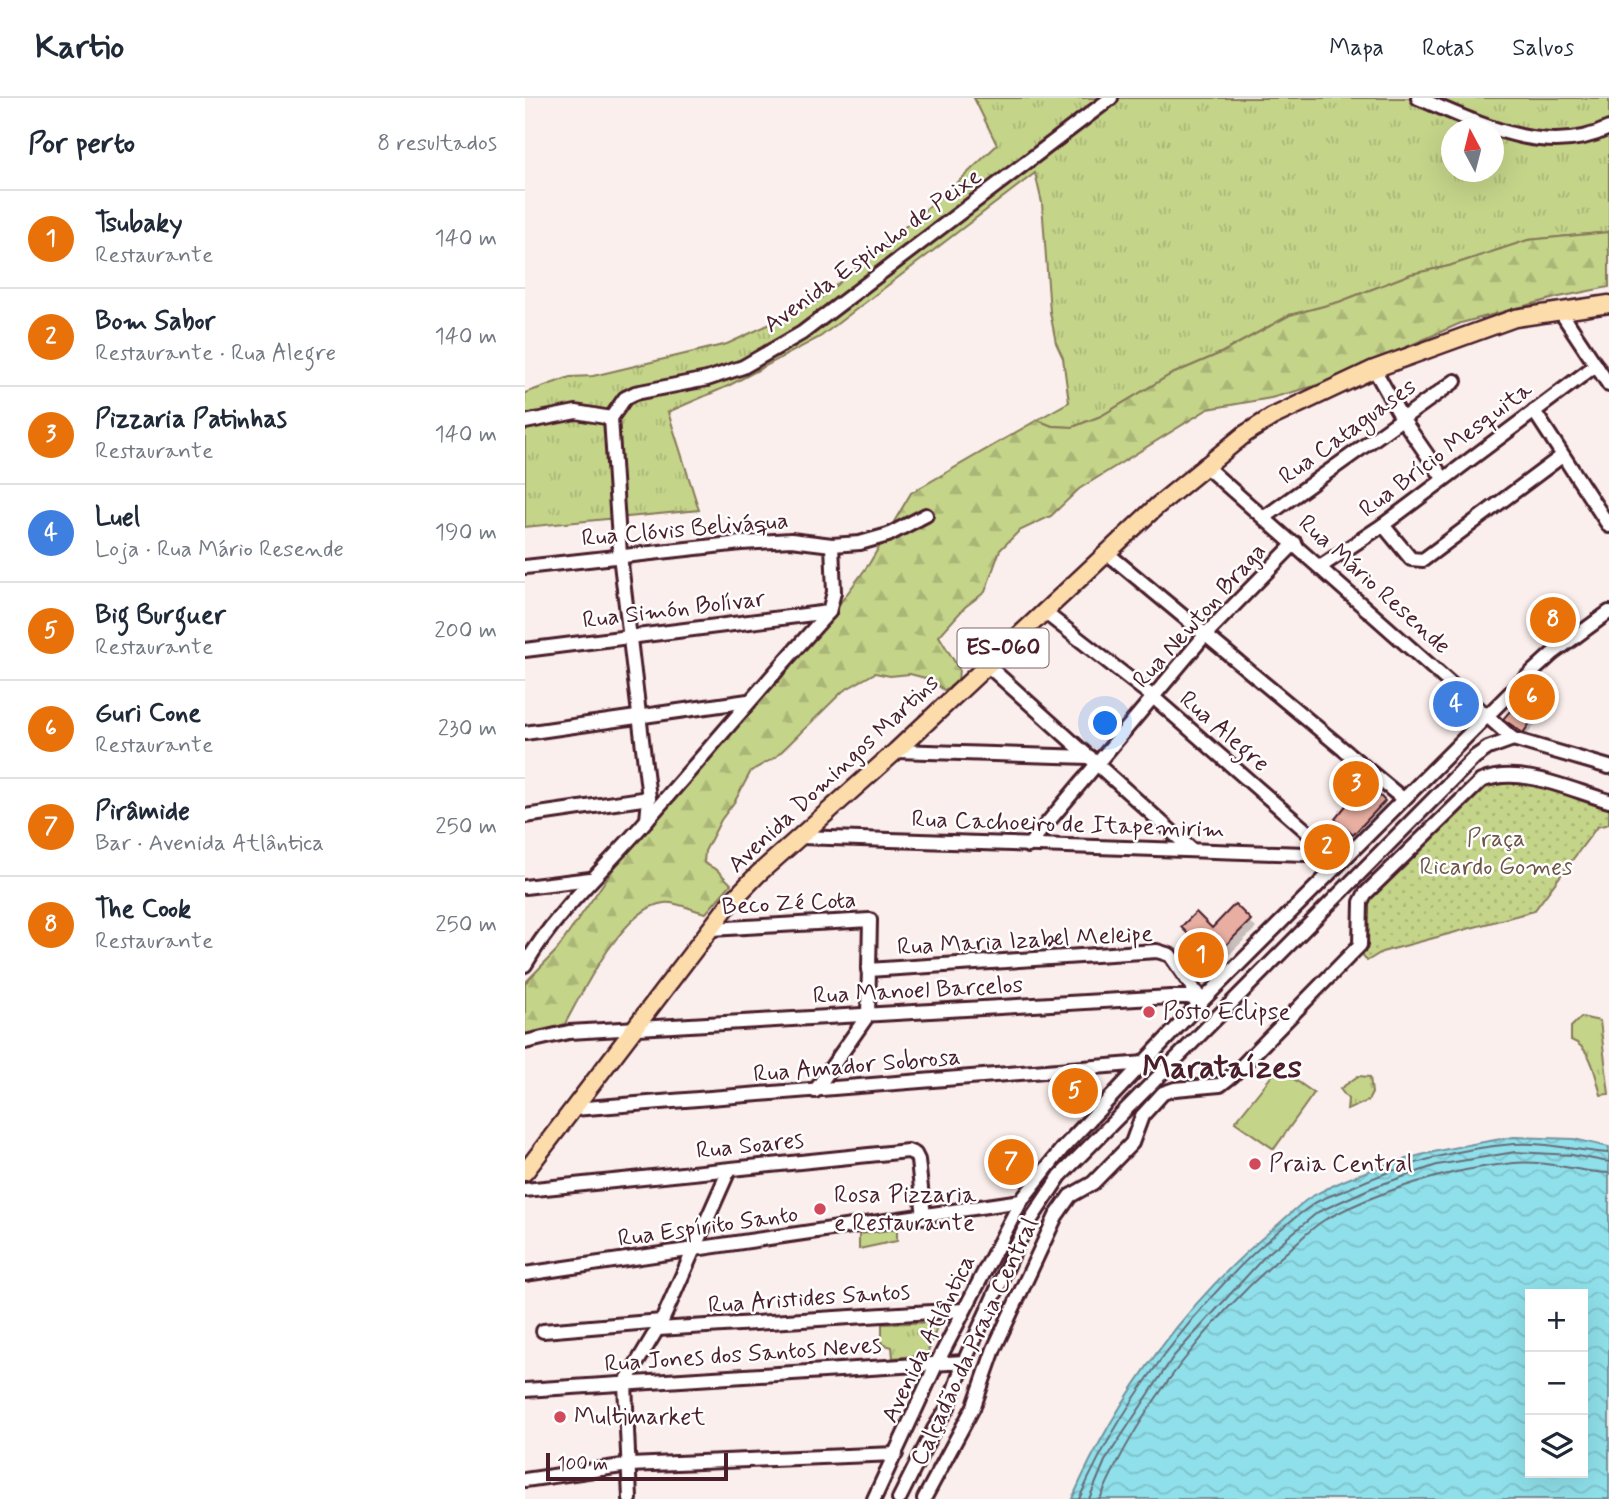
<!DOCTYPE html>
<html lang="pt">
<meta charset="utf-8">
<style>
:root{--surface:#fff;--page:#f6f6f7;--text:#1f2937;--muted:#747a83;--line:#e0e1e3;--accent:#db2777}
body{margin:0;font-family:Mynerve,sans-serif;background:var(--page);color:var(--text)}
.controls{position:absolute;right:21px;bottom:21px;display:grid;overflow:hidden;border-radius:0px;box-shadow:0 7px 28px #0002}
.controls button{width:63px;height:63px;display:grid;place-items:center;padding:0;border:0;border-bottom:2px solid var(--line);background:var(--surface);color:var(--text);font:35px sans-serif}
.compass{position:absolute;left:916px;top:21px;width:63px;height:63px;border-radius:50%;background:var(--surface);box-shadow:0 7px 28px #0002;rotate:353deg}
.scale{position:absolute;left:21px;bottom:18px;width:182px;box-sizing:border-box;padding-left:7px;border:4px solid #4a1f2b;border-top:0;font-size:19px;line-height:24px;white-space:nowrap;color:#4a1f2b;-webkit-text-stroke:5px #fff;paint-order:stroke}
.you{position:absolute;left:581px;top:626px;width:24px;height:24px;margin:-18px;border:5px solid #fff;border-radius:50%;background:#1a73e8;box-shadow:0 0 0 10px #1a73e833}
.badge{display:grid;place-items:center;width:46px;height:46px;border-radius:50%;background:var(--accent);color:#fff;font-size:23px;font-weight:700}
.pin{position:absolute;translate:-50% -50%;border:4px solid #fff;box-shadow:0 2px 7px #0006}
.list{margin:0;padding:0;list-style:none}
h2{display:flex;justify-content:space-between;align-items:center;height:91px;margin:0;padding:0 28px;font-size:30px}
h2 small{font-size:23px;font-weight:400;color:var(--muted)}
.list li{display:grid;grid-template-columns:46px 1fr auto;gap:21px;align-items:center;box-sizing:border-box;height:98px;padding:0 28px;border-top:2px solid var(--line)}
.list b{display:block;font-size:26px;white-space:nowrap}
.list p{margin:0;font-size:23px;white-space:nowrap;color:var(--muted)}
.list em{font-size:23px;font-style:normal;color:var(--muted)}
.icon{flex:none;width:38px;height:38px;fill:none;stroke:currentColor;stroke-width:2;stroke-linecap:round;stroke-linejoin:round}
.map{position:relative;flex:none;width:1084px;height:1401px;overflow:hidden}
header{display:flex;align-items:center;gap:42px;box-sizing:border-box;height:98px;padding:0 35px;background:var(--surface);border-bottom:2px solid var(--line)}
header strong{font-size:33px}
nav{display:flex;gap:38px;margin-inline-start:auto;font-size:24px}
main{display:flex}
aside{flex:1;background:var(--surface)}
.map>svg:first-child{display:block}
</style>
<header>
<strong>Kartio</strong>
<nav><a>Mapa</a><a>Rotas</a><a>Salvos</a></nav>
</header>
<main>
<aside>
<h2>Por perto<small>8 resultados</small></h2>
<ul class="list">
<li><span class="badge" style="background:#e8710a">1</span><div><b>Tsubaky</b><p>Restaurante</p></div><em>140 m</em></li>
<li><span class="badge" style="background:#e8710a">2</span><div><b>Bom Sabor</b><p>Restaurante · Rua Alegre</p></div><em>140 m</em></li>
<li><span class="badge" style="background:#e8710a">3</span><div><b>Pizzaria Patinhas</b><p>Restaurante</p></div><em>140 m</em></li>
<li><span class="badge" style="background:#3f7fe0">4</span><div><b>Luel</b><p>Loja · Rua Mário Resende</p></div><em>190 m</em></li>
<li><span class="badge" style="background:#e8710a">5</span><div><b>Big Burguer</b><p>Restaurante</p></div><em>200 m</em></li>
<li><span class="badge" style="background:#e8710a">6</span><div><b>Guri Cone</b><p>Restaurante</p></div><em>230 m</em></li>
<li><span class="badge" style="background:#e8710a">7</span><div><b>Pirâmide</b><p>Bar · Avenida Atlântica</p></div><em>250 m</em></li>
<li><span class="badge" style="background:#e8710a">8</span><div><b>The Cook</b><p>Restaurante</p></div><em>250 m</em></li>
</ul>
</aside>
<div class="map">
<svg width="1084" height="1401" viewBox="0 0 1084 1401">
<defs>
<pattern id="grass-tufts" width="24" height="20" patternUnits="userSpaceOnUse" patternTransform="scale(1.75)"><rect width="24" height="20" fill="#c4d489"/><path d="M3 7l-1-3M5 7V3M7 7l1-3M15 17l-1-3M17 17v-4M19 17l1-3" fill="none" stroke="#aab676"/></pattern>
<pattern id="forest-firs" width="22" height="20" patternUnits="userSpaceOnUse" patternTransform="scale(1.75)"><rect width="22" height="20" fill="#c4d489"/><path d="M5 1l3.5 6h-7zM16 11l3.5 6h-7z" fill="#aab676"/></pattern>
<pattern id="park-dots" width="8" height="8" patternUnits="userSpaceOnUse" patternTransform="scale(1.75)"><rect width="8" height="8" fill="#c4d489"/><path d="M2 2h.1M6 6h.1" fill="none" stroke="#aab676" stroke-width="1.8" stroke-linecap="round"/></pattern>
<pattern id="water-waves" width="16" height="10" patternUnits="userSpaceOnUse" patternTransform="scale(1.75)"><rect width="16" height="10" fill="#8fe0ea"/><path d="M0 5q4-4 8 0t8 0" fill="none" stroke="#7dc0c9"/></pattern>
</defs>
<rect width="100%" height="100%" fill="#faefec"/>
<filter id="ink" filterUnits="userSpaceOnUse"><feTurbulence type="fractalNoise" baseFrequency=".0143" numOctaves="2"/><feDisplacementMap in="SourceGraphic" scale="14" xChannelSelector="R" yChannelSelector="G"/><feConvolveMatrix kernelMatrix="1 2 1 2 8 2 1 2 1" color-interpolation-filters="sRGB"/></filter>
<g filter="url(#ink)">
<g fill="url(#grass-tufts)" stroke="#877a5a" stroke-width="2" fill-rule="evenodd">
<path d="M449,0H1084V134L1003,142L924,168L886,176L814,204L765,217L696,255L645,277L576,318L548,329L527,328L512,322L544,304L538,260L531,245L525,214L517,105L510,75L295,239L203,288L143,314L174,412L0,429V295L45,279L68,278L202,246L290,205L433,84L472,47ZM926,32H968V74H926Z"/>
<path d="M1056,919L1075,923L1084,996L1076,997C1070,977 1067,950 1046,942V929Z"/>
<polygon points="833,978 845,979 847,995 843,1003 822,1012 823,1001 815,991"/>
<polygon points="372,1131 372,1143 334,1151 334,1136"/>
<polygon points="414,1224 402,1257 368,1260 367,1249 357,1246 357,1226"/>
</g>
<path fill="url(#forest-firs)" stroke="#877a5a" stroke-width="2" d="M1084,134V189L1034,199L936,225L797,286L746,300L683,311L554,391L526,418L494,433L475,452L460,494L440,509L414,538L434,571L433,584L419,592L404,581L385,576L365,578L350,575L318,593L251,659L226,673L210,703L196,722L180,753L179,765L192,772L206,786L181,815C169,813 151,803 139,805C99,809 57,894 40,926L0,939V885L31,853L101,753L202,637L253,584L304,520L344,466L386,395L512,322L527,328L548,329L576,318L645,277L696,255L765,217L814,204L886,176L924,168L1003,142Z"/>
<polygon fill="url(#park-dots)" stroke="#877a5a" stroke-width="2" points="975,672 994,672 1084,697 1084,726 1072,729 1009,813 857,854 842,863 833,850 833,798 952,680"/>
<polygon fill="#c4d489" stroke="#877a5a" stroke-width="2" points="753,970 789,995 749,1051 710,1024"/>
<path fill="url(#water-waves)" stroke="#73939e" stroke-width="2" fill-rule="evenodd" d="M989,1039L1049,1041L1084,1049V1401H547C592,1298 663,1202 749,1130C761,1120 773,1107 786,1099C848,1064 919,1050 989,1039ZM1005,1196H1058V1375H1005Z"/>
<g fill="#0003">
<polygon points="993,607 1011,626 1002,637 984,624"/>
<polygon points="841,686 865,710 836,742 819,727"/>
<polygon points="710,809 731,830 702,859 689,860 658,829 687,833"/>
</g>
<g fill="none" stroke-linecap="round" stroke-linejoin="round">
<g stroke="#666c77" stroke-width="2">
<path d="M554,1401C600,1296 693,1174 787,1107C796,1100 809,1097 820,1092C873,1068 931,1050 989,1046C1022,1044 1052,1053 1084,1055"/>
<polyline points="564,1401 580,1363 648,1259 740,1158 793,1114 846,1090 912,1067 990,1054 1047,1057 1084,1064"/>
<path d="M575,1401C616,1307 686,1218 764,1152C775,1142 787,1129 801,1121C858,1091 925,1071 989,1065C1022,1062 1052,1074 1084,1075"/>
</g>
</g>
<g fill="#e7aea1" stroke="#4a1f2b" stroke-width="2">
<polygon points="993,604 1008,621 998,635 978,621"/>
<polygon points="841,683 860,703 828,737 810,721"/>
<polygon points="710,806 726,822 695,853 681,854 656,829 671,814 687,830"/>
</g>
<g fill="none" stroke-linecap="round" stroke-linejoin="round">
<defs>
<g id="minor">
<path d="M893,0C953,25 1021,61 1084,30"/>
<polyline points="1035,213 1084,287"/>
<polyline points="849,271 878,322 918,380"/>
<polyline points="1009,313 1084,428"/>
<polyline points="86,320 100,300 110,295 182,281 218,269 277,235 586,0"/>
<polyline points="86,320 95,457 124,700 122,722"/>
<polyline points="0,324 51,314 86,320"/>
<polyline points="679,367 988,641"/>
<polyline points="740,419 930,283"/>
<polyline points="858,427 886,461 898,462 1037,358"/>
<polyline points="582,455 878,701"/>
<polyline points="0,469 216,445 266,442 307,447 335,445 363,437 401,417"/>
<polyline points="795,469 858,427 1071,267"/>
<polyline points="518,513 628,599 811,759"/>
<polyline points="0,552 304,514"/>
<polyline points="461,566 667,752"/>
<polyline points="0,635 223,603"/>
<polyline points="988,641 1084,669"/>
<polyline points="371,653 565,659"/>
<polyline points="0,718 124,700"/>
<polyline points="275,739 809,757"/>
<polyline points="503,748 680,537 770,445"/>
<polyline points="0,789 65,781"/>
<polyline points="186,831 345,822 343,917 290,993"/>
<path d="M0,867C32,812 79,772 120,724C182,654 241,583 304,514L309,494L307,447"/>
<polyline points="343,872 632,853 645,857 677,903"/>
<polyline points="0,944 44,934 646,899 663,899 677,903"/>
<polyline points="49,1011 620,965"/>
<polyline points="0,1092 383,1053 390,1056 393,1062 399,1119"/>
<polyline points="0,1176 496,1103"/>
<polyline points="133,1231 439,1212"/>
<polyline points="18,1233 137,1223"/>
<polyline points="0,1292 439,1264"/>
<polyline points="0,1382 104,1367 371,1356"/>
<polyline points="105,1401 100,1285 137,1223 204,1072"/>
<polyline points="349,1401 412,1265 496,1103 536,1052 677,903 994,586 1027,556 1084,514"/>
<polyline points="374,1401 409,1331 423,1309 439,1264 499,1132 535,1078 950,659 963,650 988,641"/>
<path d="M399,1401L449,1308L469,1251L531,1118L545,1098L568,1085L607,1045L617,1018L638,995L650,991L695,987L708,977L835,847L836,804L840,796L956,683C996,667 1045,692 1084,703"/>
</g>
<polyline id="major" points="0,1074 205,805 233,776 371,653 632,408 720,336 747,319 849,271 990,220 1084,206"/>
</defs>
<use href="#minor" stroke="#4a1f2b" stroke-width="18"/>
<use href="#major" stroke="#4a1f2b" stroke-width="21"/>
<use href="#minor" stroke="#fff" stroke-width="12"/>
<use href="#major" stroke="#fddcac" stroke-width="16"/>
</g>
</g>
<g fill="#d1495b" stroke="#fff" stroke-width="2.5">
<circle cx="624" cy="914" r="7"/>
<circle cx="730" cy="1066" r="7"/>
<circle cx="295" cy="1111" r="7"/>
<circle cx="35" cy="1319" r="7"/>
</g>
<g text-anchor="middle" dominant-baseline="central" stroke-width="5" stroke-linejoin="round" paint-order="stroke">
<rect fill="#fff" stroke="#80626b" stroke-width="2" x="432.5" y="530.5" width="91" height="39" rx="5"/>
<g font-size="23" font-weight="bold" fill="#4a1f2b">
<text x="478" y="550">ES-060</text>
</g>
<g font-size="24" fill="#4a1f2b" stroke="#fff">
<text transform="translate(348 153) rotate(-36)">Avenida Espinho de Peixe</text>
<text transform="translate(823 334) rotate(-36)">Rua Cataguases</text>
<text transform="translate(921 352) rotate(-37)">Rua Brício Mesquita</text>
<text transform="translate(160 432) rotate(-5)">Rua Clóvis Beliváqua</text>
<text transform="translate(849 487) rotate(42)">Rua Mário Resende</text>
<text transform="translate(149 512) rotate(-7)">Rua Simón Bolívar</text>
<text transform="translate(675 518) rotate(-48)">Rua Newton Braga</text>
<text transform="translate(699 634) rotate(41)">Rua Alegre</text>
<text transform="translate(309 676) rotate(-43)">Avenida Domingos Martins</text>
<text transform="translate(543 727) rotate(2)">Rua Cachoeiro de Itapemirim</text>
<text transform="translate(264 806) rotate(-3)">Beco Zé Cota</text>
<text transform="translate(500 843) rotate(-3)">Rua Maria Izabel Meleipe</text>
<text transform="translate(393 893) rotate(-3)">Rua Manoel Barcelos</text>
<text transform="translate(332 968) rotate(-5)">Rua Amador Sobrosa</text>
<text transform="translate(225 1048) rotate(-6)">Rua Soares</text>
<text transform="translate(183 1129) rotate(-8)">Rua Espírito Santo</text>
<text transform="translate(284 1201) rotate(-4)">Rua Aristides Santos</text>
<text transform="translate(404 1241) rotate(-64)">Avenida Atlântica</text>
<text transform="translate(450 1244) rotate(-65)">Calçadão da Praia Central</text>
<text transform="translate(218 1257) rotate(-4)">Rua Jones dos Santos Neves</text>
</g>
<g font-size="24" fill="#6f5547" stroke="#fff">
<text x="971" y="741">Praça<tspan x="971" dy="28">Ricardo Gomes</tspan></text>
</g>
<g font-size="24" fill="#4a1f2b" stroke="#fff" text-anchor="start">
<text x="638" y="914">Posto Eclipse</text>
<text x="744" y="1066">Praia Central</text>
<text x="309" y="1097">Rosa Pizzaria<tspan x="309" dy="28">e Restaurante</tspan></text>
<text x="49" y="1319">Multimarket</text>
</g>
<g font-size="32" font-weight="bold" fill="#4a1f2b" stroke="#fff">
<text x="697" y="970">Marataízes</text>
</g>
</g>
</svg>
<div class="controls">
<button>+</button>
<button>−</button>
<button><svg class="icon" aria-label="layers" viewBox="0 0 24 24"><path d="M12 4l9 5-9 5-9-5zM3 14l9 5 9-5"/></svg></button>
</div>
<svg class="compass" viewBox="-18 -18 36 36"><path d="M0-13l5 13h-10z" fill="#e53935"/><path d="M0 13l5-13h-10z" fill="#747a83"/></svg>
<div class="scale">100 m</div>
<div class="you"></div>
<div class="pin badge" style="left:676px;top:857px;background:#e8710a">1</div>
<div class="pin badge" style="left:802px;top:749px;background:#e8710a">2</div>
<div class="pin badge" style="left:831px;top:686px;background:#e8710a">3</div>
<div class="pin badge" style="left:931px;top:606px;background:#3f7fe0">4</div>
<div class="pin badge" style="left:550px;top:993px;background:#e8710a">5</div>
<div class="pin badge" style="left:1007px;top:599px;background:#e8710a">6</div>
<div class="pin badge" style="left:486px;top:1064px;background:#e8710a">7</div>
<div class="pin badge" style="left:1028px;top:522px;background:#e8710a">8</div>
</div>
</main>
